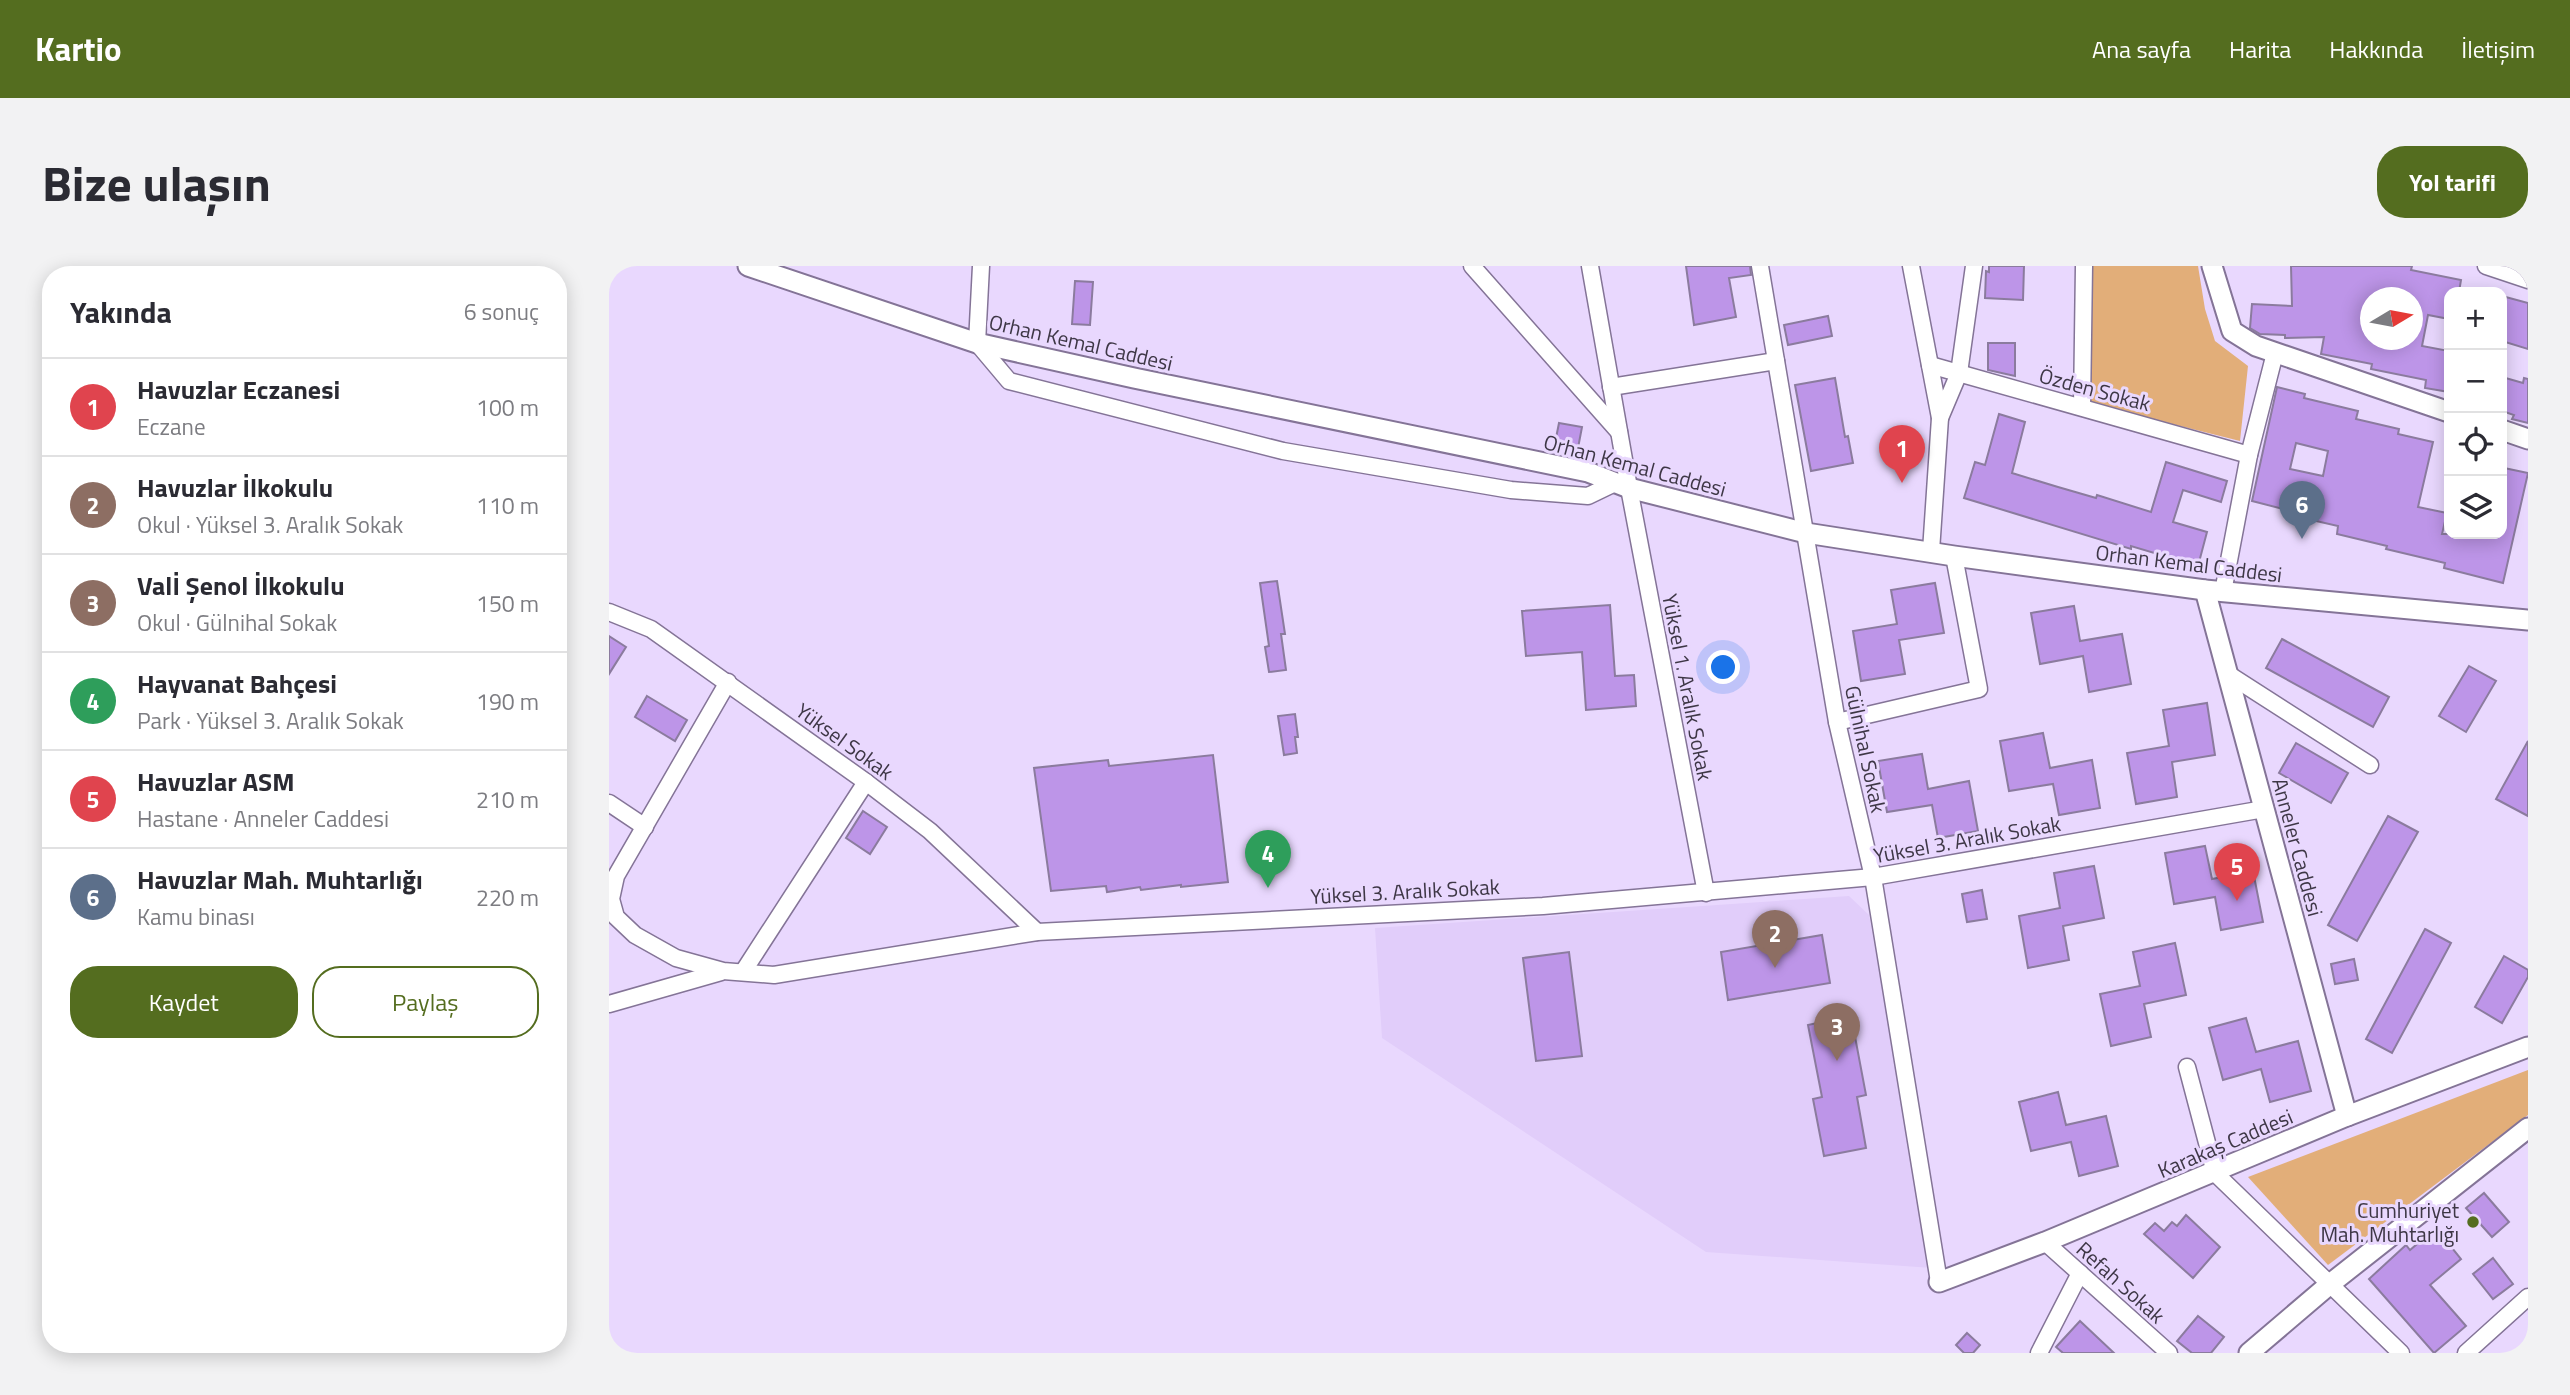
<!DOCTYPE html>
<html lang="tr">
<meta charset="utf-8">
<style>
:root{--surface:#fff;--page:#f2f2f3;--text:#2b2b33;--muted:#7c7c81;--line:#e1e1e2;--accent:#546d1f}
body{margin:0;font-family:"Titillium Web",sans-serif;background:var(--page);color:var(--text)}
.controls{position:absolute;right:21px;top:21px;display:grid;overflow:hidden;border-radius:14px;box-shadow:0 4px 18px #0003}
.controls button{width:63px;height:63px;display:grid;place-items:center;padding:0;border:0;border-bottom:2px solid var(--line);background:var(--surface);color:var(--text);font:35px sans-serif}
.compass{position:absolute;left:1751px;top:21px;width:63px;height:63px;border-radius:50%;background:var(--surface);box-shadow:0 4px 18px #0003;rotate:80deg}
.you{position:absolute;left:1115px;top:402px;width:24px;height:24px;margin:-18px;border:5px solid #fff;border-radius:50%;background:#1a73e8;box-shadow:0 0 0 10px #1a73e833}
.badge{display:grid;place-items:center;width:46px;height:46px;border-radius:50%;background:var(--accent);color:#fff;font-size:23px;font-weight:700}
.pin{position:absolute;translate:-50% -58px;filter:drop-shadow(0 2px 4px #0008)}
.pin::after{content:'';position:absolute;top:37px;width:24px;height:21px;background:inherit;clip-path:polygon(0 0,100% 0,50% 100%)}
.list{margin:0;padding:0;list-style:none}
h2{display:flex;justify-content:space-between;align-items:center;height:91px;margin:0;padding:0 28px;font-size:30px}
h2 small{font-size:23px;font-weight:400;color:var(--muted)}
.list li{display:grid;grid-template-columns:46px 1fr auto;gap:21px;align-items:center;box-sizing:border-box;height:98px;padding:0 28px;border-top:2px solid var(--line)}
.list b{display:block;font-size:26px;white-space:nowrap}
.list p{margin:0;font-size:23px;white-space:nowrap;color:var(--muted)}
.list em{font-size:23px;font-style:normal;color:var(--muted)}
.actions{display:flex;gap:14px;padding:21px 28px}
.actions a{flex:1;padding:16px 0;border:2px solid var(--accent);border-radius:28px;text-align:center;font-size:24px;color:var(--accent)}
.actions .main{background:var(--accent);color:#fff}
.icon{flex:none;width:38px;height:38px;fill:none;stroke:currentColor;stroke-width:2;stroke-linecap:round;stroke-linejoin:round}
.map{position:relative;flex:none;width:1919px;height:1087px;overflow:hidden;border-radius:28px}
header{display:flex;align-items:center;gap:42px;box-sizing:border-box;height:98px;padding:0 35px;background:var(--accent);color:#fff}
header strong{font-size:33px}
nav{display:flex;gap:38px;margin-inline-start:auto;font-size:24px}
.intro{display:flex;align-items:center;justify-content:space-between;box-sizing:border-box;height:168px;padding:0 42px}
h1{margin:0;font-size:49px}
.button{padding:18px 32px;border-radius:28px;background:var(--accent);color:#fff;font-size:24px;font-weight:700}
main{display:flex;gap:42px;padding:0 42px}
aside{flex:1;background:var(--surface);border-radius:28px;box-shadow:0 4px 18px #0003}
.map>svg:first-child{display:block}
</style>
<header>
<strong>Kartio</strong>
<nav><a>Ana sayfa</a><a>Harita</a><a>Hakkında</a><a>İletişim</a></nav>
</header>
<div class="intro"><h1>Bize ulaşın</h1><a class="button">Yol tarifi</a></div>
<main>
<aside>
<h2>Yakında<small>6 sonuç</small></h2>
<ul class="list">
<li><span class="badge" style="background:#e0444e">1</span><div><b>Havuzlar Eczanesi</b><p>Eczane</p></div><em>100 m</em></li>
<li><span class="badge" style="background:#8d6e63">2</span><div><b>Havuzlar İlkokulu</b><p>Okul · Yüksel 3. Aralık Sokak</p></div><em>110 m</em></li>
<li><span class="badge" style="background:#8d6e63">3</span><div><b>Valİ Şenol İlkokulu</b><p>Okul · Gülnihal Sokak</p></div><em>150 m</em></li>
<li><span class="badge" style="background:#2e9e5b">4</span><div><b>Hayvanat Bahçesi</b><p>Park · Yüksel 3. Aralık Sokak</p></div><em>190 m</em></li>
<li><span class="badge" style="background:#e0444e">5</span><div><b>Havuzlar ASM</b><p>Hastane · Anneler Caddesi</p></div><em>210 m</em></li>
<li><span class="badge" style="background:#5c6f8a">6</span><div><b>Havuzlar Mah. Muhtarlığı</b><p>Kamu binası</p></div><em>220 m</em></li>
</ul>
<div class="actions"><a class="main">Kaydet</a><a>Paylaş</a></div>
</aside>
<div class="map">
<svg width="1919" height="1087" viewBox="0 0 1919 1087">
<rect width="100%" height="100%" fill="#e9d8fe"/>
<polygon fill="#e1cdfa" points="1240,630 1260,649 1323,1002 1097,986 773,772 766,662"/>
<g fill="#e2ae79">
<polygon points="1483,0 1589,0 1596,43 1606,75 1639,100 1631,175 1480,137"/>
<polygon points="1919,804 1919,849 1719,999 1639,911"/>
</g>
<g fill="#bd95e8" stroke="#8b7b9e" stroke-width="2" fill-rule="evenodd">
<polygon points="1077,0 1141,0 1142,9 1120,12 1127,51 1085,59"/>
<polygon points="1380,0 1415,0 1414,34 1376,32 1377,5 1380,6"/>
<path d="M1682,0H1803L1802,4L1852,14L1850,26H1840V53L1819,49L1813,80L1840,85V126L1816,122L1817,114L1762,103L1763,98L1712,88L1715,71L1676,72V69L1651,68L1641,62L1643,38L1683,40ZM1761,32H1803V74H1761Z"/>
<polygon points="466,15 484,16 481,59 463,58"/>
<polygon points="1893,30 1919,37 1919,83 1893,75"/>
<polygon points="1219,50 1223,70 1179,79 1175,59"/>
<polygon points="1379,77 1406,77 1406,110 1379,104"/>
<polygon points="1893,111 1914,117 1915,112 1919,113 1919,157 1903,153 1905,149 1893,145"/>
<polygon points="1226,112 1236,171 1239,170 1244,197 1202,205 1186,119"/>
<path d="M1668,121L1696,128L1695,132L1749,145L1747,153L1790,163L1789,168L1824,176L1809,241L1838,247L1833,268H1893V213L1895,202L1919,207L1894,317L1835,302L1836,297L1777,283L1778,280L1728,268L1729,260L1681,249L1682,245L1643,235ZM1687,177L1719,185L1714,210L1681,203Z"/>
<polygon points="1390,148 1416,156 1403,207 1449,221 1487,232 1488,229 1542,246 1557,196 1618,215 1612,236 1574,224 1564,256 1598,266 1589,300 1522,280 1522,283 1355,232 1366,196 1376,199"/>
<polygon points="950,157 973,161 969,182 946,177"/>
<polygon points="668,315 676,368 672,368 677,404 660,406 656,381 660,380 651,317"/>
<polygon points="1326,317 1335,367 1290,374 1296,408 1252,415 1244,365 1288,358 1282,324"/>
<polygon points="1001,339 1006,410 1025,409 1027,440 977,444 973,386 917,390 913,345"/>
<polygon points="1465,340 1471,375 1513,368 1522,418 1480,426 1474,390 1431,398 1422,347"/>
<polygon points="0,370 17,381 0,408"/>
<polygon points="1673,373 1780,431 1764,461 1657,402"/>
<polygon points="1860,400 1887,415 1857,466 1830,450"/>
<polygon points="38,430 78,454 66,475 26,451"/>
<polygon points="1598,437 1606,489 1563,496 1568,531 1527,538 1518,487 1560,480 1554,444"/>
<polygon points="686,448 689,471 686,471 688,487 675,489 669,450"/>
<polygon points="1434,467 1441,502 1483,494 1491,542 1450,549 1444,518 1400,525 1391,475"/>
<polygon points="1919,475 1919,550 1887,533"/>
<polygon points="1687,477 1739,507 1722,537 1670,507"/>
<polygon points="1313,488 1319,523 1360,515 1369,565 1329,572 1323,539 1278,546 1269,495"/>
<polygon points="604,489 619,616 572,621 572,619 532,624 531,621 498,626 497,620 442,625 425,502 499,494 500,500"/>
<polygon points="254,545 278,561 261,588 237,572"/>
<polygon points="1779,550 1809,566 1748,675 1719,659"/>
<polygon points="1596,580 1603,613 1644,605 1654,656 1612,664 1606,631 1565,638 1556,587"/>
<polygon points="1485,600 1495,652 1454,660 1460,694 1419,702 1410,650 1451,642 1445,607"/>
<polygon points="1373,624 1378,653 1358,656 1353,628"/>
<polygon points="1816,663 1842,677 1783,787 1757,773"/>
<polygon points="1213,669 1221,717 1119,734 1112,686"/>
<polygon points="1566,677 1577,729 1535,738 1542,771 1502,780 1491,728 1531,720 1524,686"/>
<polygon points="960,686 973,790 927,795 914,692"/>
<polygon points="1895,690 1919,704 1919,711 1893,757 1866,741"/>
<polygon points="1745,693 1749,714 1726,718 1722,698"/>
<polygon points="1238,745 1241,760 1244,760 1257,829 1248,831 1257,882 1215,890 1204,833 1213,831 1199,759 1222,754 1221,748"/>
<polygon points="1637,752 1647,786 1689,775 1702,825 1661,836 1652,803 1614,814 1600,762"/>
<polygon points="1449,826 1457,859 1497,850 1509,900 1470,910 1462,876 1422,885 1410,836"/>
<polygon points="1875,927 1900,956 1883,971 1857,942"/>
<polygon points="1577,949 1611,981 1584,1012 1535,968 1546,957 1555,965 1563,956 1568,960"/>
<polygon points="1827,962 1852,993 1821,1019 1857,1060 1825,1087 1760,1013 1797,979 1801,984"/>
<polygon points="1884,992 1904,1018 1884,1033 1864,1008"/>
<polygon points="1589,1050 1615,1071 1602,1087 1583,1087 1568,1075"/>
<polygon points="1471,1055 1505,1087 1454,1087 1447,1081"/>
<polygon points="1358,1067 1371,1079 1364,1087 1355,1087 1347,1079"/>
</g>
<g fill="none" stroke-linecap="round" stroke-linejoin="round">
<defs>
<g id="minor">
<polyline points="372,0 368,77 400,115 674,185 902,224 979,230 1006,217"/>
<polyline points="863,0 1010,166"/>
<polyline points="981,0 1020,222 1097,627"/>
<polyline points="1151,0 1228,456 1264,611 1330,1016"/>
<polyline points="1302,0 1331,152 1322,285"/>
<polyline points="1877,0 1919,14"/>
<polyline points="1321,99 1640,189"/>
<polyline points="1002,121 1167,95"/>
<polyline points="1473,141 1475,0"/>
<polyline points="1331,152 1350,107 1365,0"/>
<polyline points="1614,326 1640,189 1666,87"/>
<polyline points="0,346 42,363 257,516 321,565 428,666"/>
<polyline points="1619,408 1761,499"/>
<polyline points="119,416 7,610 2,633 7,651 26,669 67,692 114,705 165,709 428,666 934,640 1264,611 1655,543"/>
<polyline points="1228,456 1370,423 1345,290"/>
<polyline points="0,537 36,561"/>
<polyline points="134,706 257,516"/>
<polyline points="0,738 112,706"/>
<polyline points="1578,801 1606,907 1792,1087"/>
<polyline points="1436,976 1560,1087"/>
<polyline points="1430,1087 1471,1007"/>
<polyline points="1857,1087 1919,1031"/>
</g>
<g id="tertiary">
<polyline points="139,0 368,77 525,112 979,206 1020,222 1197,267 1345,290 1596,324 1919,354"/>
<polyline points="1603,0 1623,65 1647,80 1840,146"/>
<polyline points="1893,164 1919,173"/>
<polyline points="1596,324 1738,850"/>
<polyline points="1330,1016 1436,976 1738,850 1919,781"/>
<polyline points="1640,1087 1721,1018 1919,862"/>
</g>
</defs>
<use href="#minor" stroke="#847497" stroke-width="19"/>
<use href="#tertiary" stroke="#847497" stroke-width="23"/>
<use href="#minor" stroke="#fff" stroke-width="16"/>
<use href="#tertiary" stroke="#fff" stroke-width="19"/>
</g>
<circle fill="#546d1f" stroke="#e9d8fe" stroke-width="2.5" cx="1864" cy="956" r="7"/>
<g text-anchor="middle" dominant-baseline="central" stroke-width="6" stroke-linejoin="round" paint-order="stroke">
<g font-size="21" fill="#3e3746" stroke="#e9d8fe">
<text transform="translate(472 76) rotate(13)">Orhan Kemal Caddesi</text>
<text transform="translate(1486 123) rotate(15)">Özden Sokak</text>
<text transform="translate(1026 199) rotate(15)">Orhan Kemal Caddesi</text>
<text transform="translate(1580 297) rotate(7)">Orhan Kemal Caddesi</text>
<text transform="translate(1079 421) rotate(79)">Yüksel 1. Aralık Sokak</text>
<text transform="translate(236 475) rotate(36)">Yüksel Sokak</text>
<text transform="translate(1257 483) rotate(78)">Gülnihal Sokak</text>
<text transform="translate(1358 573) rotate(-10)">Yüksel 3. Aralık Sokak</text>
<text transform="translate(1689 581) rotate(75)">Anneler Caddesi</text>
<text transform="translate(796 625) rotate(-3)">Yüksel 3. Aralık Sokak</text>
<text transform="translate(1616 877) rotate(-23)">Karakaş Caddesi</text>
<text transform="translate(1512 1016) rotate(42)">Refah Sokak</text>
</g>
<g font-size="21" fill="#3e3746" stroke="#e9d8fe" text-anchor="end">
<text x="1850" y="944">Cumhuriyet<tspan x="1850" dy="24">Mah. Muhtarlığı</tspan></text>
</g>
</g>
</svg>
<div class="controls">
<button>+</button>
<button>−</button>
<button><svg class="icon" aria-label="locate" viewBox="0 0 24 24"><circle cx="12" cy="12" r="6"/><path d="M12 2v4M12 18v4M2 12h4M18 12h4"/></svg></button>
<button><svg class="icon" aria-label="layers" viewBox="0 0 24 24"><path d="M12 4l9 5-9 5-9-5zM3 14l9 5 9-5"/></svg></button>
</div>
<svg class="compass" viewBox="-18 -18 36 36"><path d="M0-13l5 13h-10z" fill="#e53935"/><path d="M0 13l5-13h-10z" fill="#7c7c81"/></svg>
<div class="you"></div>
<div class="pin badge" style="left:1293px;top:217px;background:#e0444e">1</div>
<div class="pin badge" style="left:1166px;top:702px;background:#8d6e63">2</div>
<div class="pin badge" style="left:1228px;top:795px;background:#8d6e63">3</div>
<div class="pin badge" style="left:659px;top:622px;background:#2e9e5b">4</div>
<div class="pin badge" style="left:1628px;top:635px;background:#e0444e">5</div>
<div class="pin badge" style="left:1693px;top:273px;background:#5c6f8a">6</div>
</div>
</main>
